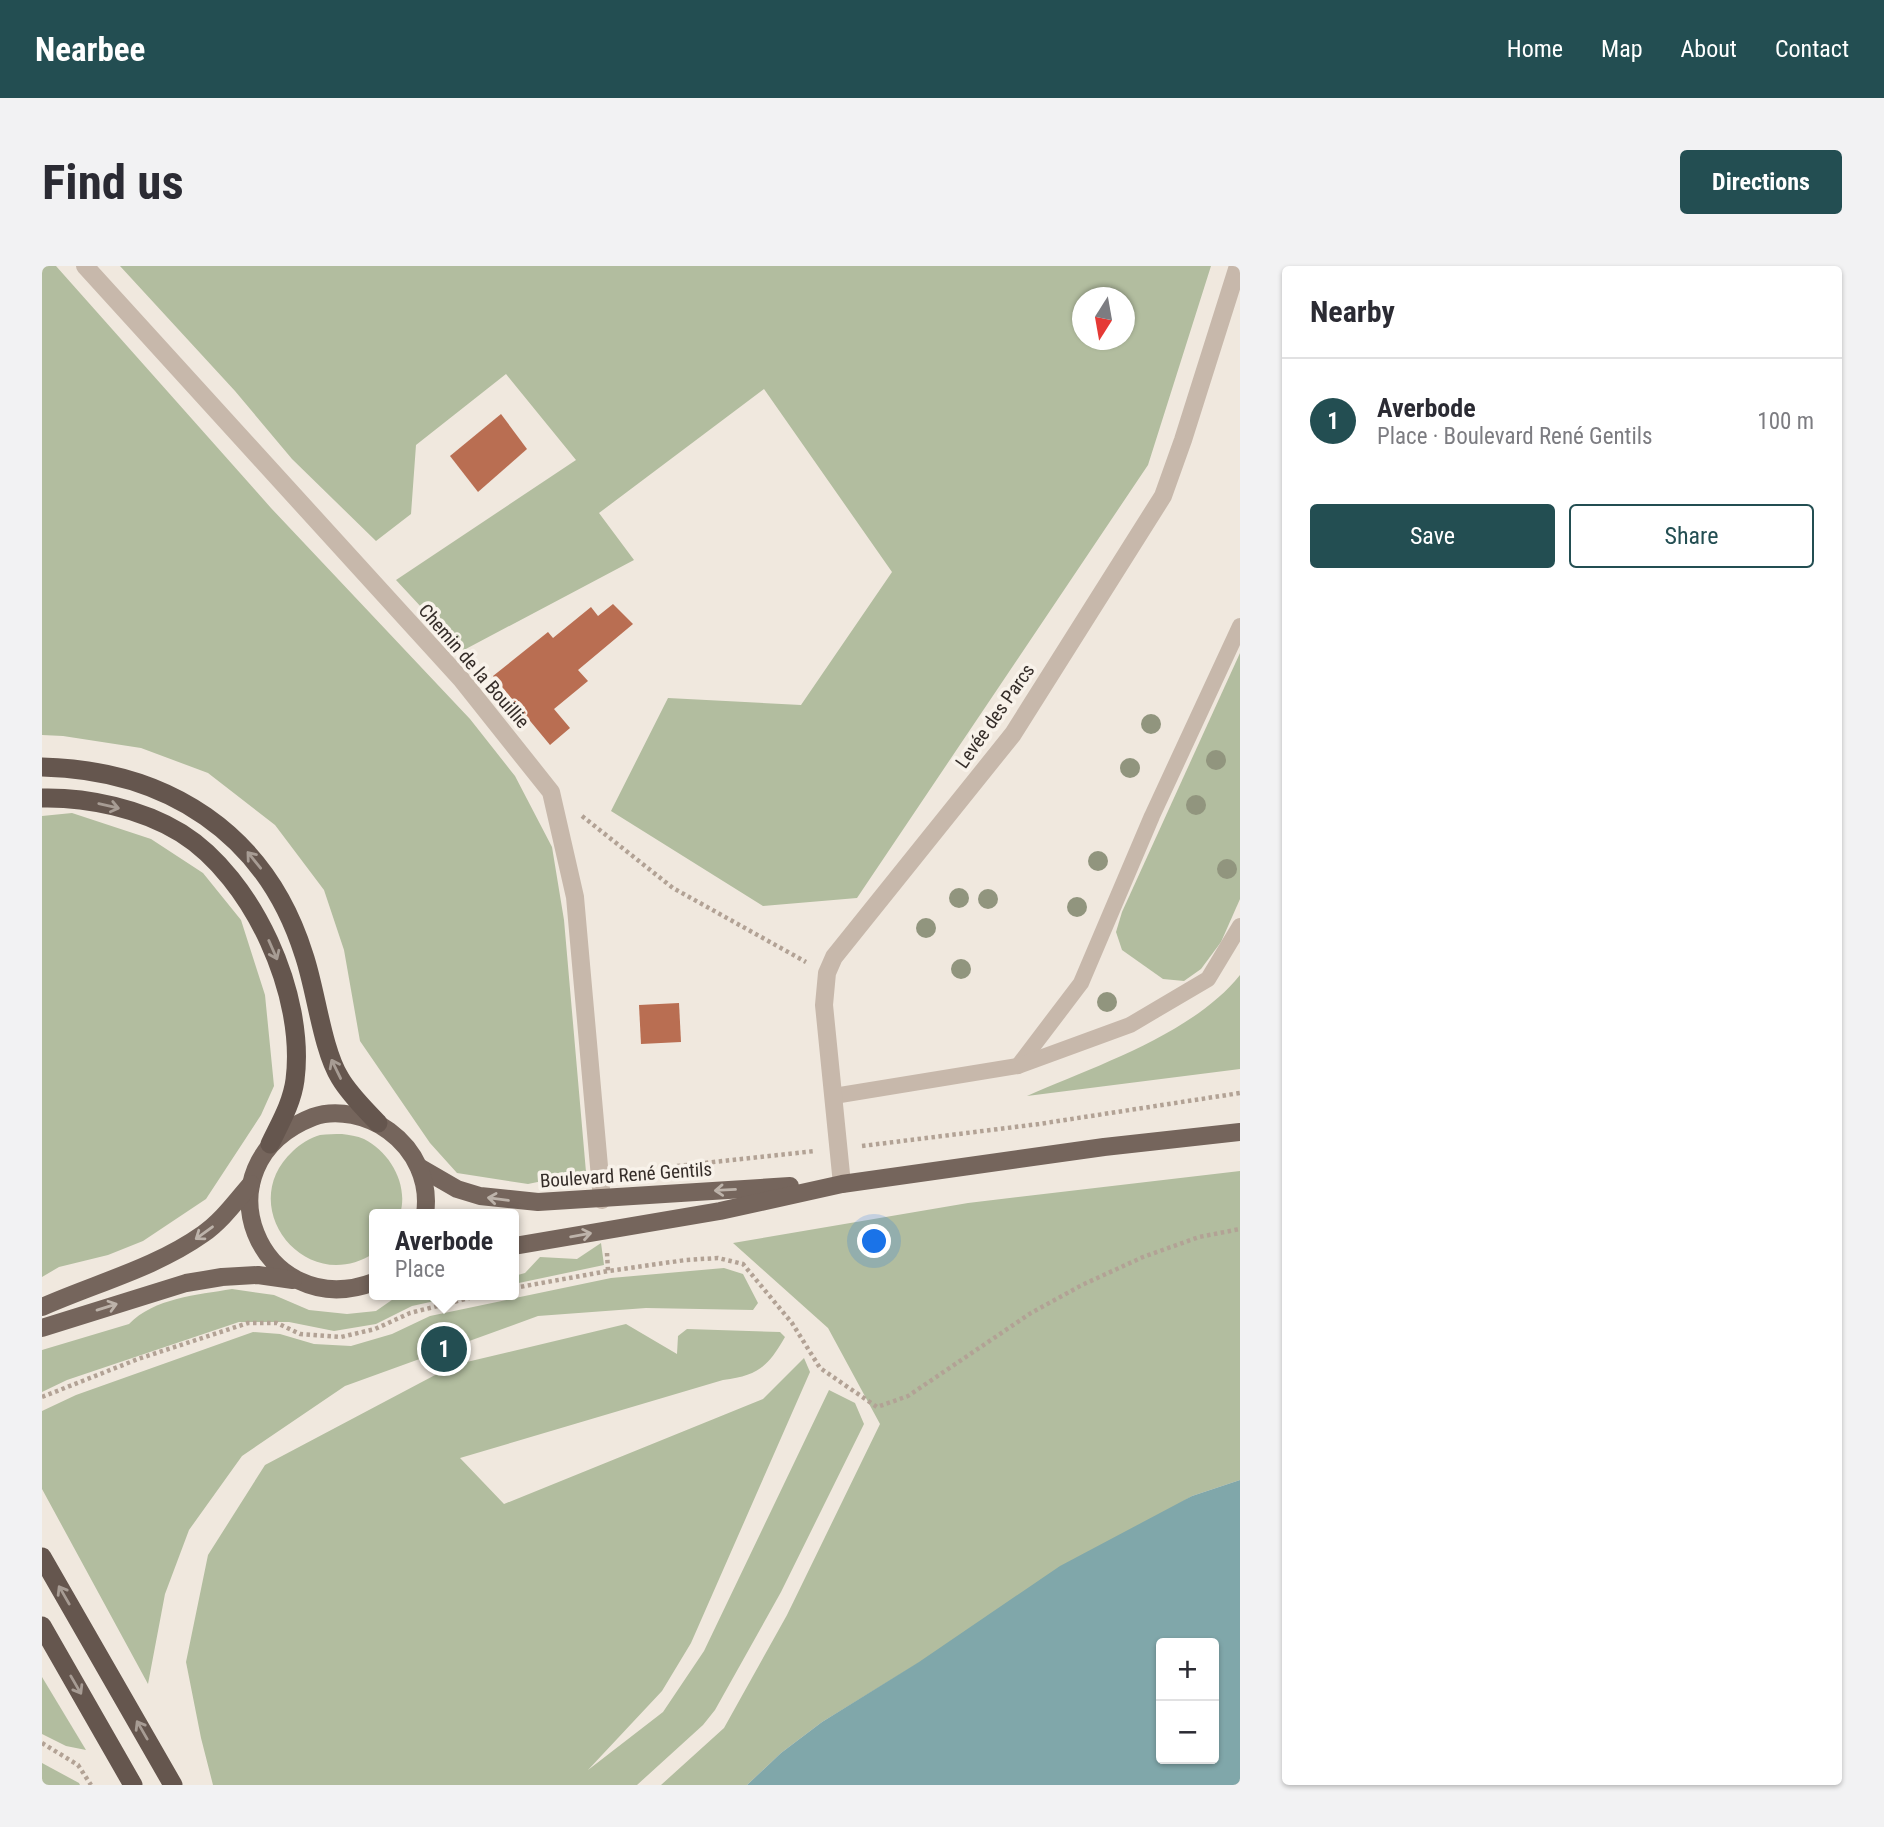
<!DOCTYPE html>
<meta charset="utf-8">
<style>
:root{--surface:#fff;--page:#f2f2f3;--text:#2b2b33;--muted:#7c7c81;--line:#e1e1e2;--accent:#234e52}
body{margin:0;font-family:"Roboto Condensed",sans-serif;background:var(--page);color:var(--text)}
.controls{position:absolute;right:21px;bottom:21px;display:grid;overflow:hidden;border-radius:7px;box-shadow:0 2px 5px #0004}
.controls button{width:63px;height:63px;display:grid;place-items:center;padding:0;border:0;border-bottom:2px solid var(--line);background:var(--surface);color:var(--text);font:35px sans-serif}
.compass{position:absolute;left:1030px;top:21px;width:63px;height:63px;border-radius:50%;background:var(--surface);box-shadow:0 2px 5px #0004;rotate:191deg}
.you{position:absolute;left:833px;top:976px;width:24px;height:24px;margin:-18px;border:5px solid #fff;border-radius:50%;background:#1a73e8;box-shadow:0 0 0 10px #1a73e833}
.badge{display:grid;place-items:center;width:46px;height:46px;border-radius:50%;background:var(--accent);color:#fff;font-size:23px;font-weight:700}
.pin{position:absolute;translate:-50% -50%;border:4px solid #fff;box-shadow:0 2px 7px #0006}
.popup{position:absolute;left:327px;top:943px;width:150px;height:91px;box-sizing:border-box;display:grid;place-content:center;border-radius:7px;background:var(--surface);filter:drop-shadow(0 2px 5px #0005);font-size:23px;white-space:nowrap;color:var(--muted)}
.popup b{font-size:26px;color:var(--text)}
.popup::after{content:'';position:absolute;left:50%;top:100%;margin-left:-14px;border:14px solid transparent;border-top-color:var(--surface)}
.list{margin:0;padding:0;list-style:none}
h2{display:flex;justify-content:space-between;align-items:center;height:91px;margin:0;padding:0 28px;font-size:30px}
h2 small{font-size:23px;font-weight:400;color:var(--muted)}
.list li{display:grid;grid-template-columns:46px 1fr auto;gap:21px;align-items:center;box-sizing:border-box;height:126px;padding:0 28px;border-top:2px solid var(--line)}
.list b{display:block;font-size:26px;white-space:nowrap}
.list p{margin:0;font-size:23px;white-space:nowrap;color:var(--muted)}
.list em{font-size:23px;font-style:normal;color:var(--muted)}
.actions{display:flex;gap:14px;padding:21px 28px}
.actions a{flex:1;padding:16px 0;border:2px solid var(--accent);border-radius:7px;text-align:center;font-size:24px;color:var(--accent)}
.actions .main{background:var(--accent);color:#fff}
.map{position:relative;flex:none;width:1198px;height:1519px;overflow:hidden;border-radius:7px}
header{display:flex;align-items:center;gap:42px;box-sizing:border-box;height:98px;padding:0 35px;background:var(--accent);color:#fff}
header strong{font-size:33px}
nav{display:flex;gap:38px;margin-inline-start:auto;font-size:24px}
.intro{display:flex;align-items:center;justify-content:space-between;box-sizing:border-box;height:168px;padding:0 42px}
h1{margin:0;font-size:49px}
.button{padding:18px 32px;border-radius:7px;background:var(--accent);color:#fff;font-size:24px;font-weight:700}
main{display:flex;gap:42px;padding:0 42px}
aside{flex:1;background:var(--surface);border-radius:7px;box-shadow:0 2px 5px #0004}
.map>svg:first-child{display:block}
</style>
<header>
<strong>Nearbee</strong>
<nav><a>Home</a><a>Map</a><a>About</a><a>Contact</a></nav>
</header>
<div class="intro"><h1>Find us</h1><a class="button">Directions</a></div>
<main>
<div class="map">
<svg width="1198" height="1519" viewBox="0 0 1198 1519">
<rect width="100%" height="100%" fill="#f0e8de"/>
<g fill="#b2bd9f" fill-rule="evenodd">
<polygon points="0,0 14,0 229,242 428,453 473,510 510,581 522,654 544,906 486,918 415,907 388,877 318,775 302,684 282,624 233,559 166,507 99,482 21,470 0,469"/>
<path d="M78,0H1169L1106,199L815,632L721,640L569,545L626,432L759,439L850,306L722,123L557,247L592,294L420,385L354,314L534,194L464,108L374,179L369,248L334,275L250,193L193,125ZM1041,32H1083V74H1041Z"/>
<polygon points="1198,387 1198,633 1179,676 1159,703 1142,715 1121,713 1080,684 1074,666 1080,646"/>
<polygon points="30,547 109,573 161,607 199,654 223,729 232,820 219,849 164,933 101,975 66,989 17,1001 0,1011 0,550"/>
<path d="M1198,709V803L985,830C1053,800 1151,768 1198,709Z"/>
<path d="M300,868C307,869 315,870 322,873C348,886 367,919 358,948H332V987C264,1032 191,940 251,885C258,878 268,872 278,869C285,868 293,868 300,868Z"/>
<polygon points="1198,905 1198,1214 1150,1230 780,1456 739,1487 705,1519 619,1519 682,1462 745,1349 838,1158 786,1062 691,977 926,937"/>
<polygon points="559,977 562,999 472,1018 472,1010 483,1007 498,991 535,993"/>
<polygon points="682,1002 701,1008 716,1037 711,1044 604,1042 496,1050 303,1120 200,1190 147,1264 123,1328 106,1418 0,1223 0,1145 34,1129 211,1066 238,1068 272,1078 309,1080 350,1068 388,1050 569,1012"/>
<path d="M190,1023L232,1029L267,1044L305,1048L334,1045L357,1029H420L370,1040L334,1058L292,1065L247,1056H197L25,1114L0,1126V1084L87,1058C112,1032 155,1029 190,1023Z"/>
<path d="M584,1058L635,1088L636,1070L645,1063L738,1066L743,1071C725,1102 716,1109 681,1114L418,1192L462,1238L721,1133L762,1092L768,1106L649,1377L620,1425L546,1504L621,1446L662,1385L787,1124L813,1137L822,1158L739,1326L673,1444L661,1459L595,1519H171L159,1472L144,1396L166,1289L223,1199L412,1099Z"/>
<polygon points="0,1411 44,1484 24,1480 0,1468"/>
<polygon points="0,1497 37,1517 38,1519 0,1519"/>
</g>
<path fill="#80a7aa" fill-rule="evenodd" d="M1198,1214V1519H705L739,1487L780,1456L877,1396L1018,1300L1150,1230ZM1119,1377H1172V1493H1119Z"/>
<g fill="#b96e52">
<polygon points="459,148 485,183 436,226 408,190"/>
<polygon points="571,338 591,358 536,404 546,415 512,443 528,462 508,479 451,410 506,366 511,372 549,341 556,350"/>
<polygon points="637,737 639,776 599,778 597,739"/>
<polygon points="409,1076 412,1086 384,1092 381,1084"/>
</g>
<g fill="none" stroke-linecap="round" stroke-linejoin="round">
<g stroke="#b2a295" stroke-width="4.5" stroke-dasharray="3.5 3.5" stroke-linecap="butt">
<polyline points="540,550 631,622 764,696"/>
<polyline points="820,880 997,858 1198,827"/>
<polyline points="635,900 773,885"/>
<polyline points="565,987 566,1005"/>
<polyline points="472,1022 566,1005 644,994 676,992 701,998 750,1057 778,1102 835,1141 866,1130 989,1047 1040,1019 1101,991 1157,971 1198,963"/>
<polyline points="0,1131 96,1093 206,1057 235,1057 258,1068 299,1071 333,1063 368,1047 439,1029"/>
<polyline points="0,1477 36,1499 49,1519"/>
</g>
<g stroke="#c7b8ab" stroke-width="16">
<polyline points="976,800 1039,717 1110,550 1198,360"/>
<polyline points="792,830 976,800 1088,759 1166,713 1198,660"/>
</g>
<g stroke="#c7b8ab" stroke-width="18">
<polyline points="43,0 419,413 509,526 533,631 560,934"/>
<polyline points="800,918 782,739 785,707 792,691 971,468 1121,230 1141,174 1196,0"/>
</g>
<g stroke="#75655c" stroke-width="18">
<polyline points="377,901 415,923 438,930 496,936 748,920"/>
<polyline points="472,980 678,945 800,918 1062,881 1198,866"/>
<path d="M332,1016C218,1059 151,898 271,851C295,842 327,850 347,865C373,884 388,915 383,948"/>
<path d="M0,1041C54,1017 113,1002 161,968C180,955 194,935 209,918"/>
<polyline points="0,1062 144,1017 180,1011 216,1009 251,1014"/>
</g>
<g stroke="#65564e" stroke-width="19">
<path d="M0,501C125,504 224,567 262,689C274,724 280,783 298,812C308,829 323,843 336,857"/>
<path d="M0,532C46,531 100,543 139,567C211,612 264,729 253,814C250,837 238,857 228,878"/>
<polyline points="0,1291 131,1519"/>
<polyline points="0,1360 91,1519"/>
</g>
</g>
<g fill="#91957e">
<circle cx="1109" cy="458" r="10"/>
<circle cx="1174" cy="494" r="10"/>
<circle cx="1088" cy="502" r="10"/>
<circle cx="1154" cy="539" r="10"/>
<circle cx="1056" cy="595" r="10"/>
<circle cx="1185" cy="603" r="10"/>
<circle cx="917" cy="632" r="10"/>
<circle cx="946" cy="633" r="10"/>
<circle cx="1035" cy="641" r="10"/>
<circle cx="884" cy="662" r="10"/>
<circle cx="919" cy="703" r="10"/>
<circle cx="1065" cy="736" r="10"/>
</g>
<defs><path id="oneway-shaft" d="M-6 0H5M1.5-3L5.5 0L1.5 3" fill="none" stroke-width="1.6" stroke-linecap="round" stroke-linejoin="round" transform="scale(1.75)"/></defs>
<g stroke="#a79c94">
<use href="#oneway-shaft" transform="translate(67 540) rotate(13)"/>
<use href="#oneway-shaft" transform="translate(212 594) rotate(-129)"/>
<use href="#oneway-shaft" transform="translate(231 684) rotate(66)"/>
<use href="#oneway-shaft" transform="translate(294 803) rotate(-116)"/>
<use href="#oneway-shaft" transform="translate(22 1329) rotate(-120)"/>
<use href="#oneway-shaft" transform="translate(34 1419) rotate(60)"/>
<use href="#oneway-shaft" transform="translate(100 1464) rotate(-120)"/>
</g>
<g stroke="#bdb3aa">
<use href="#oneway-shaft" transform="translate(683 924) rotate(177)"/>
<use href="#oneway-shaft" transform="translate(456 933) rotate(-172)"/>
<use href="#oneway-shaft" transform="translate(162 967) rotate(144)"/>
<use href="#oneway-shaft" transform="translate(539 969) rotate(-10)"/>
<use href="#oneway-shaft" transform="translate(65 1041) rotate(-17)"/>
</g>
<g text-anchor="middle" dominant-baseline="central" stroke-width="7" stroke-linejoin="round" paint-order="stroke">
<g font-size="19" fill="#352d29" stroke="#f8f2ea">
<text transform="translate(432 400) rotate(49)">Chemin de la Bouillie</text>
<text transform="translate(953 450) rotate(-55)">Levée des Parcs</text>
<text transform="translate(584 909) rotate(-4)">Boulevard René Gentils</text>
</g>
</g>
</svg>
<div class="controls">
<button>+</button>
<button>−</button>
</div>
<svg class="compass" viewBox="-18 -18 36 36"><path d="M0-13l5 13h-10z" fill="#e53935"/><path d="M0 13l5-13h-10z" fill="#7c7c81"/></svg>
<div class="you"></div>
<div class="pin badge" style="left:402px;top:1083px">1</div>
<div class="popup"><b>Averbode</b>Place</div>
</div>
<aside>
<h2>Nearby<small></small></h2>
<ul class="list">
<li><span class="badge">1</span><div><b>Averbode</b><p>Place · Boulevard René Gentils</p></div><em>100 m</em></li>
</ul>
<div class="actions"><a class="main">Save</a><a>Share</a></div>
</aside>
</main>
